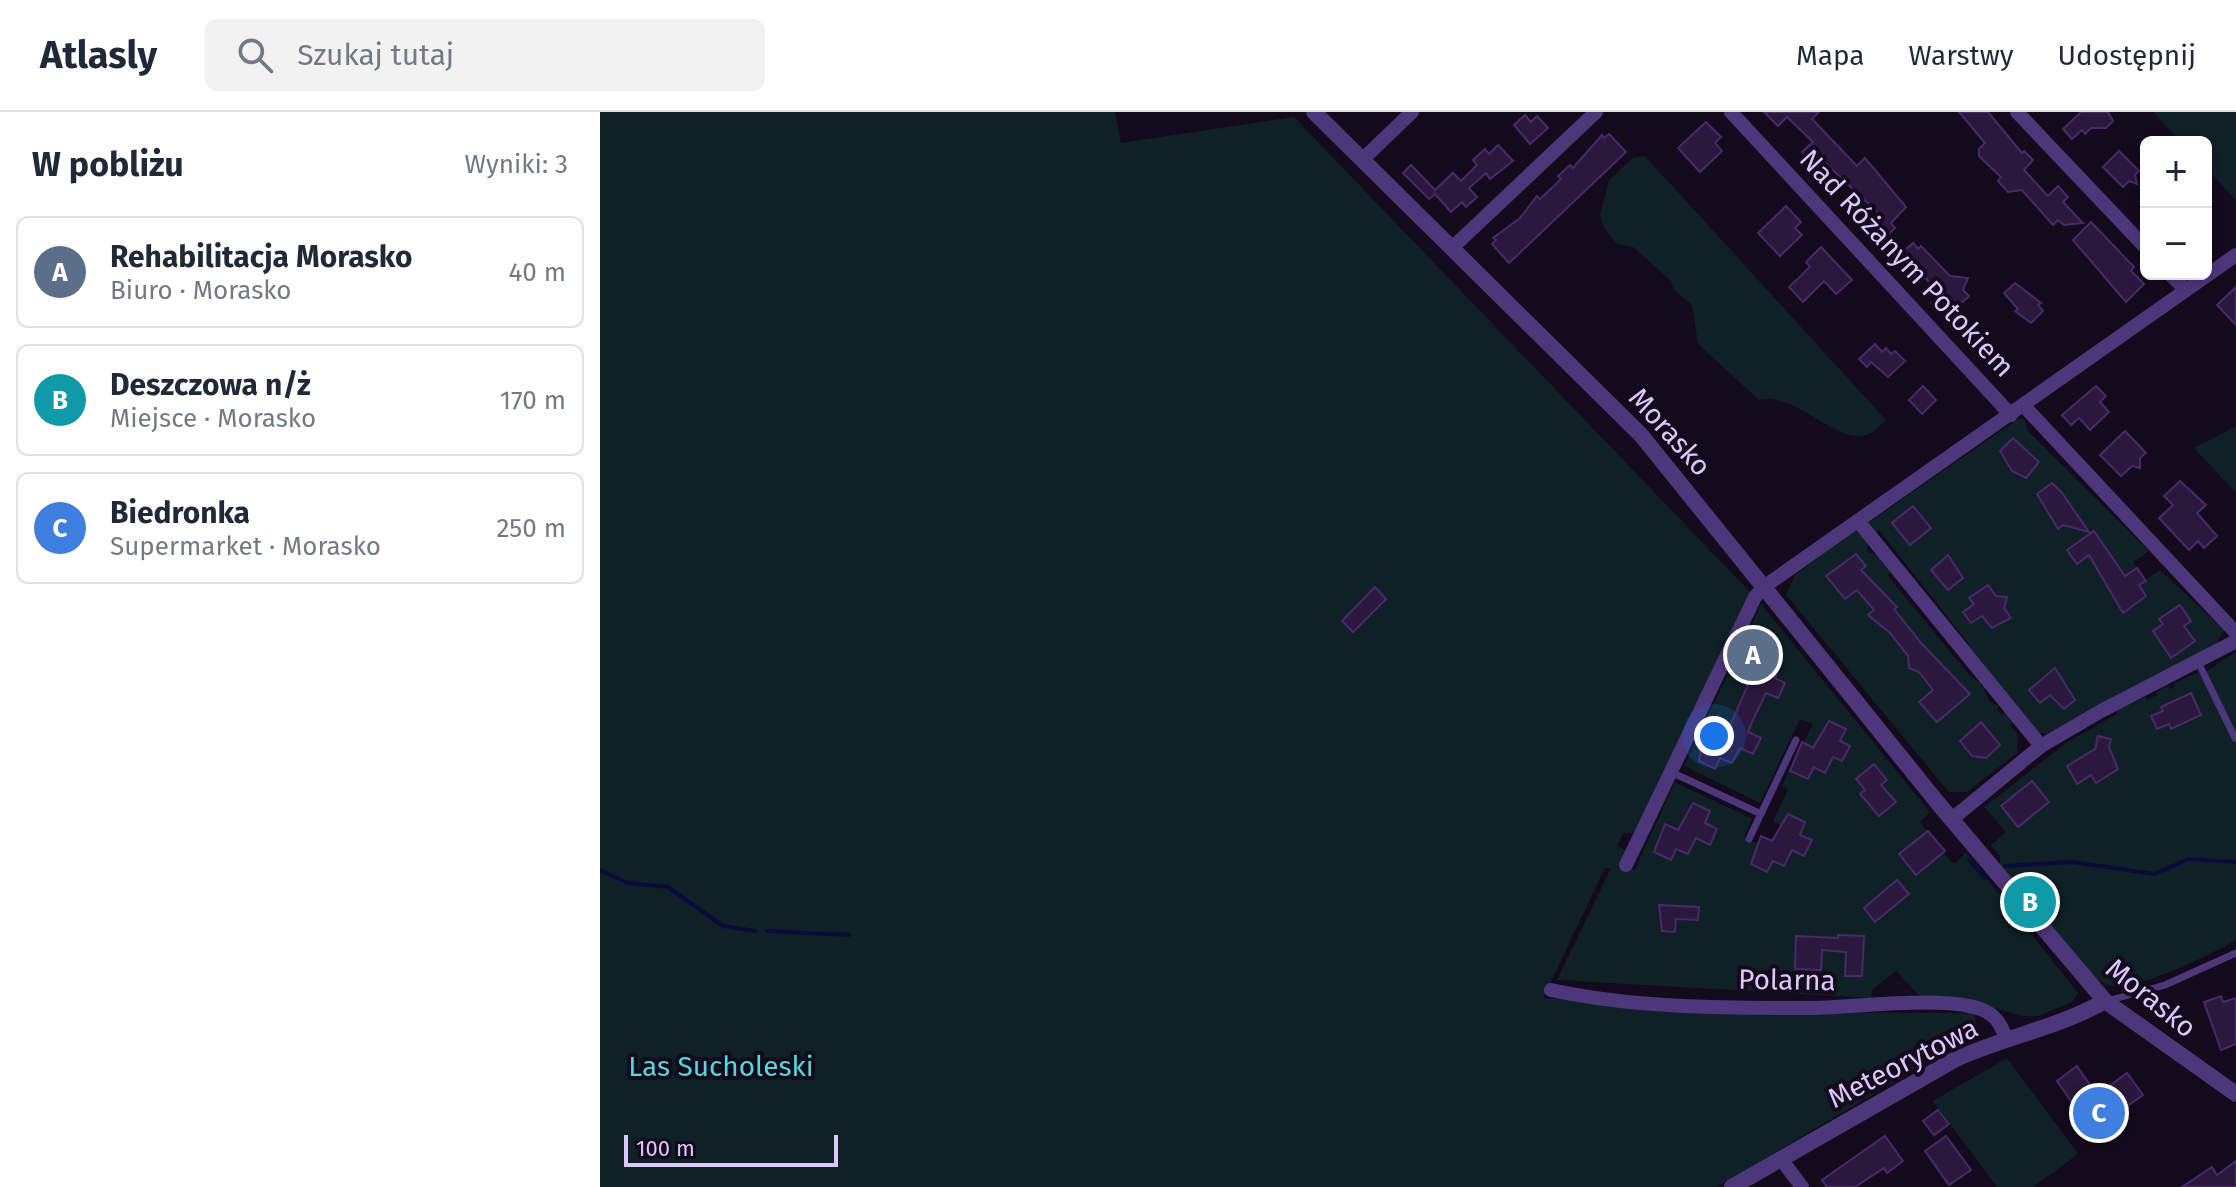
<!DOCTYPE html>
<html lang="pl">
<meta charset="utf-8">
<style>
:root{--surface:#fff;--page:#f2f2f3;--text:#1f2937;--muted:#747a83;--line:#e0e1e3;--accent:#ea580c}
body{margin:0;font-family:"Fira Sans",sans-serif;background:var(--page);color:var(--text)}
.controls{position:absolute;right:24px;top:24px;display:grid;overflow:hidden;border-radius:12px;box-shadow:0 4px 12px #0003}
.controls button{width:72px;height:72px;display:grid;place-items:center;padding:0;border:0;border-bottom:2px solid var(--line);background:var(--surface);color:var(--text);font:40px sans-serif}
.scale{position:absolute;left:24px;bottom:20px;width:214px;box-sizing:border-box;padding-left:8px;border:4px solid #ddc7ff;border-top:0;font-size:22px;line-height:28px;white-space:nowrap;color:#ddc7ff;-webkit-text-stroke:6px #130b1c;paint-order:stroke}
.you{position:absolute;left:1114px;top:624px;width:28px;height:28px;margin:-20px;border:6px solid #fff;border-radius:50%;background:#1a73e8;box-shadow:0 0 0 12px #1a73e833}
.badge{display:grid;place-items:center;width:52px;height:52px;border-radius:50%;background:var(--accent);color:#fff;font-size:26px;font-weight:700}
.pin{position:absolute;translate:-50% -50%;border:4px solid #fff;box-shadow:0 2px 8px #0006}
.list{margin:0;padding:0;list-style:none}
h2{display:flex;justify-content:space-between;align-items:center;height:104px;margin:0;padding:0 32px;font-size:34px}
h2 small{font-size:26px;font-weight:400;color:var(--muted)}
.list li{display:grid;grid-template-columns:52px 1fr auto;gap:24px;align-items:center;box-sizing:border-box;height:112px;margin:0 16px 16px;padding:0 16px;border:2px solid var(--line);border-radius:12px}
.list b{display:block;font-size:30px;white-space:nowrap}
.list p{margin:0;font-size:26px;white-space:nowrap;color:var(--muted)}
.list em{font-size:26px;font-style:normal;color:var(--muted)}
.icon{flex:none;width:44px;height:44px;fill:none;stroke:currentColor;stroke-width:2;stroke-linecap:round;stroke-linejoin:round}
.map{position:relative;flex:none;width:1636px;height:1075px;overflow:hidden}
header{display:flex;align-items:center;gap:48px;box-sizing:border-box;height:112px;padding:0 40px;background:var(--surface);border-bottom:2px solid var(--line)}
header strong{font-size:38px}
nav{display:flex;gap:44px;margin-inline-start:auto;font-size:28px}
.search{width:560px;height:72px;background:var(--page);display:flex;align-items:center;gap:20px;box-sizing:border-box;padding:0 28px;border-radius:12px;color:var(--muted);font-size:30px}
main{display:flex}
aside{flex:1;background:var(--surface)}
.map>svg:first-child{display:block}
</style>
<header>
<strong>Atlasly</strong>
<div class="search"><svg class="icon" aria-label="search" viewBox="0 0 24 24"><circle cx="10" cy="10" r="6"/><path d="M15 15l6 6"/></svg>Szukaj tutaj</div>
<nav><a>Mapa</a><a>Warstwy</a><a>Udostępnij</a></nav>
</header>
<main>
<aside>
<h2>W pobliżu<small>Wyniki: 3</small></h2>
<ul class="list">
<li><span class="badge" style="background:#5c6f8a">A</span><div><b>Rehabilitacja Morasko</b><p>Biuro · Morasko</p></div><em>40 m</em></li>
<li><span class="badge" style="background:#0f9aa8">B</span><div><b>Deszczowa n/ż</b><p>Miejsce · Morasko</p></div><em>170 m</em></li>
<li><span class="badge" style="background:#3f7fe0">C</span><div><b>Biedronka</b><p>Supermarket · Morasko</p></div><em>250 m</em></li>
</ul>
</aside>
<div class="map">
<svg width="1636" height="1075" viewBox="0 0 1636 1075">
<rect width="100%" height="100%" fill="#130b1c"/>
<g fill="#0f2026">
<polygon points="0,0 515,0 521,31 694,5 1151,481 1034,721 1023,722 1017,734 1027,739 1018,756 1035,757 1075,670 1152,707 1144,725 1157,731 1161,724 1173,729 1180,713 1173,709 1188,678 1182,674 1213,612 1200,607 1160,691 1084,654 1161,492 1330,700 1320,710 1351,750 1356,751 1366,740 1478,881 1472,890 1439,904 1422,904 1380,892 1322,886 1296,859 1272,878 1271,886 957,868 1011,756 1005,756 943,886 1207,900 1373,901 1381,925 1343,941 1117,1075 0,1075"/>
<polygon points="1553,0 1636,0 1636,88 1606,56 1606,30 1581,30"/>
<path d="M1045,44L1286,308C1281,313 1273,321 1266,323C1233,331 1196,279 1159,288L1098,232L1092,193L1074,178L1071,169L1033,135L1017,132L1004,116L1000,103L1009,68L1033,46Z"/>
<polygon points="1418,307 1424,307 1428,319 1549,439 1533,450 1545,468 1560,458 1624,518 1614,536 1449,622 1438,620 1366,536 1369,532 1279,418 1275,422 1268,411"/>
<polygon points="1636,314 1636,381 1594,336"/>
<polygon points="1254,418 1268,430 1267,440 1278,443 1291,459 1288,464 1371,565 1380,570 1390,590 1399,594 1397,598 1402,603 1405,601 1412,610 1410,614 1418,623 1417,641 1367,680 1349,680 1186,483 1195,463"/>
<polygon points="1636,540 1636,622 1605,560"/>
<path d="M1599,560L1636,625V828C1614,841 1532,882 1508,873C1484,863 1464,830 1447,811L1448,806L1400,755V745L1391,733L1406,720L1384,695L1466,631L1517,602L1516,599L1545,585L1547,588L1557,583L1556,580L1568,574L1570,577L1575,575L1574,571Z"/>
<polygon points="1407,946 1478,1042 1433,1075 1397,1075 1333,989"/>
</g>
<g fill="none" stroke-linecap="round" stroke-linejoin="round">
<g stroke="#090c38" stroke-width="4">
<polyline points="1369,748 1385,766"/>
<polyline points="1405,754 1472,750 1555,762 1588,747 1636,750"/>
<polyline points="0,758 28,771 68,775 123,814 155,819"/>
<polyline points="167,819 249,823"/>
</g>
</g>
<g fill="#2a183d" stroke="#482a69" stroke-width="2">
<polygon points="1164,0 1219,0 1212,7 1257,54 1265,46 1306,95 1291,111 1295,116 1284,127 1270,109 1278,101 1218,44 1212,50 1202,40 1213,30 1187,5 1178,14"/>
<polygon points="1359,0 1388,0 1422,41 1424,39 1433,48 1424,58 1448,84 1458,74 1468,85 1463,90 1483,111 1464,113 1458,108 1453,113 1422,78 1408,80 1398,69 1401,65 1379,44 1379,37 1385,31"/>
<polygon points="1481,0 1508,0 1513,9 1506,16 1491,16 1485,22 1482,18 1472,27 1463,17"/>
<polygon points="925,3 931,10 937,4 948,16 930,32 914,13"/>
<polygon points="1106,10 1121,25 1115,31 1122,39 1100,60 1078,36"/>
<polygon points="1009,22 1026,40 909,151 892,132 896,128 893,126 920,106 937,84 940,87 957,71 961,67 958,64 970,53 973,56 1002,23 1004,26"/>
<polygon points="898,33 913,49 890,67 886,61 869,76 877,85 866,95 862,90 851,100 835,82 829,87 803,61 811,53 835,78 853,61 861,69 877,53 873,48 885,37 889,42"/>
<polygon points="1519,39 1539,59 1535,63 1537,72 1529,69 1523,75 1503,55"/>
<polygon points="1186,94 1201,110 1195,116 1202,123 1180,144 1158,121"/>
<polygon points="1491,110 1534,155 1531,159 1544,172 1526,190 1473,128"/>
<polygon points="1313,131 1318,137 1321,134 1350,164 1368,166 1363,178 1369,184 1355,197 1307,147 1303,140"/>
<polygon points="1221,135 1252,168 1236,182 1224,169 1203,190 1189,175 1210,155 1206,150"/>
<polygon points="1415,171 1441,191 1438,193 1443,199 1431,211 1415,199 1418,197 1404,181"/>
<polygon points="1636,175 1636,213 1617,193"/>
<polygon points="1275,232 1282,240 1286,236 1291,242 1295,239 1305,249 1288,265 1271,250 1267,255 1259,247"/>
<polygon points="1323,274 1336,288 1322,302 1309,288"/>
<polygon points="1496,274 1506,284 1500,290 1509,300 1490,318 1479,306 1471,313 1462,303"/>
<polygon points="1525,319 1546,341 1540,346 1540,356 1532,354 1521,364 1500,343"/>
<polygon points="1413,326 1439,350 1426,366 1412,359 1400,339"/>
<polygon points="1580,369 1606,393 1597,401 1617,424 1604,436 1598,429 1589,438 1559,406 1573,393 1564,384"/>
<polygon points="1452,371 1462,381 1489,420 1463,413 1458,417 1437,382"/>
<polygon points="1313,394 1331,416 1310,433 1292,411"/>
<polygon points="1494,419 1525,464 1537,456 1546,469 1539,473 1546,484 1523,501 1489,443 1477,452 1467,438"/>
<polygon points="1256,442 1266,454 1261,458 1297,495 1294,497 1322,532 1370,582 1337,610 1319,590 1333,578 1319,560 1309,556 1308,544 1290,521 1268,503 1274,498 1257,478 1245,487 1226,464"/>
<polygon points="1348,443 1363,466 1348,478 1331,458"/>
<polygon points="1388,473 1396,484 1407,485 1404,496 1411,506 1392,516 1382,504 1371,511 1363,500 1374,492 1369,486"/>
<polygon points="775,475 786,487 753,520 742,509"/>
<polygon points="1580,493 1591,509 1584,514 1595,529 1571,546 1553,519 1563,512 1559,507"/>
<polygon points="1158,523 1176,532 1170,544 1182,549 1175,566 1185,571 1178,586 1166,581 1153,608 1148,620 1161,626 1153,642 1140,636 1132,651 1120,646 1115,657 1099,649 1101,637 1109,621 1121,627 1129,611 1131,612 1155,556 1143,550"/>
<polygon points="1455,556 1475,588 1464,597 1450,583 1440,591 1429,578"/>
<polygon points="1591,581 1601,603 1571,617 1569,612 1557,617 1551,604 1563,599 1561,595"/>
<polygon points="1229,609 1246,617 1240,629 1250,634 1242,649 1233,645 1225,661 1214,655 1208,667 1190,659 1202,630 1213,636"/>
<polygon points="1381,610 1400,633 1386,646 1372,644 1360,629"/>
<polygon points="1498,624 1511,627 1509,635 1518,657 1496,671 1491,663 1477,672 1467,654 1495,637"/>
<polygon points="1274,652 1287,668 1281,673 1296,690 1279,704 1260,682 1265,678 1256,667"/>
<polygon points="1432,669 1449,690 1418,715 1401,694"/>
<polygon points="1093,691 1110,699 1105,711 1117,717 1110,733 1096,726 1088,742 1076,737 1071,748 1054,740 1065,712 1078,718"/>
<polygon points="1188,702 1205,710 1200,723 1212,728 1204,744 1192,738 1184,754 1173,749 1167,760 1151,752 1161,724 1172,729"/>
<polygon points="1328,719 1345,739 1316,763 1299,742"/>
<polygon points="1297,768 1309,782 1275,810 1264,796"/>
<polygon points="1059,793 1099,795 1098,808 1076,807 1075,820 1062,819"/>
<polygon points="1238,823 1264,824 1262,864 1245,864 1246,840 1222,838 1221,858 1195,857 1196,824 1238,826"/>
<polygon points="1621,884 1623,890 1636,886 1636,932 1621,938 1604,890"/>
<polygon points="1477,954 1497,983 1527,961 1543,983 1492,1019 1457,969"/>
<polygon points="1338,998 1349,1012 1334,1023 1323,1009"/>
<polygon points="1285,1024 1303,1049 1287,1061 1284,1056 1255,1075 1227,1075 1222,1068"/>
<polygon points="1346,1024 1371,1058 1349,1073 1325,1039"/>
<polygon points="1636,1049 1636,1075 1582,1075 1612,1055 1617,1063"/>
</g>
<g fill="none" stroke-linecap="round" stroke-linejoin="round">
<g stroke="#4d377b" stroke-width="7">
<polyline points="1598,550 1635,626"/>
<polyline points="1071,660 1161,702"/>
<polyline points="1149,727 1196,628"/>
<polyline points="1507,889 1565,873 1636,841"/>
</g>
<g stroke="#4d377b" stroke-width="14">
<polyline points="1131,0 1411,303"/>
<polyline points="1417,0 1546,136"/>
<polyline points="762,48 812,0"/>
<polyline points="852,136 996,0"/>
<polyline points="1570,162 1586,178"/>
<polyline points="1424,294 1636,521"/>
<polyline points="1258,409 1441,634"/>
<polyline points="1352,707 1441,634 1501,599 1636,529"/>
<polyline points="1026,753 1155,485 1165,474 1636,143"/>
<path d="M951,878C1034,896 1124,896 1208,896C1251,896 1350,882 1385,899C1398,905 1402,916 1407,928"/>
<polyline points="1181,1047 1202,1075"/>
</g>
<g stroke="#4d377b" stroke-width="16">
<polyline points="714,0 1041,323 1337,690 1505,889 1636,982"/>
<path d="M1132,1075L1354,948C1403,925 1458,916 1505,889"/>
</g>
</g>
<g text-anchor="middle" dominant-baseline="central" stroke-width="8" stroke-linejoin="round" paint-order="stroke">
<g font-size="28" fill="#ddc7ff" stroke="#130b1c">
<text transform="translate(1307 151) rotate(47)">Nad Różanym Potokiem</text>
<text transform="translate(1070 320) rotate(48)">Morasko</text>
<text transform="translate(1187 868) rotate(1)">Polarna</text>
<text transform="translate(1551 886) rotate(39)">Morasko</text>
<text transform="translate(1303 951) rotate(-27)">Meteorytowa</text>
</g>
<g font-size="28" fill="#55d8dd" stroke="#130b1c">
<text x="121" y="954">Las Sucholeski</text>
</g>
</g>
</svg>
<div class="controls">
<button>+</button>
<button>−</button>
</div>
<div class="scale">100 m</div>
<div class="you"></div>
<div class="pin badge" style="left:1153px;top:543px;background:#5c6f8a">A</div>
<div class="pin badge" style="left:1430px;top:790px;background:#0f9aa8">B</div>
<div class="pin badge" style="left:1499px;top:1001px;background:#3f7fe0">C</div>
</div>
</main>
